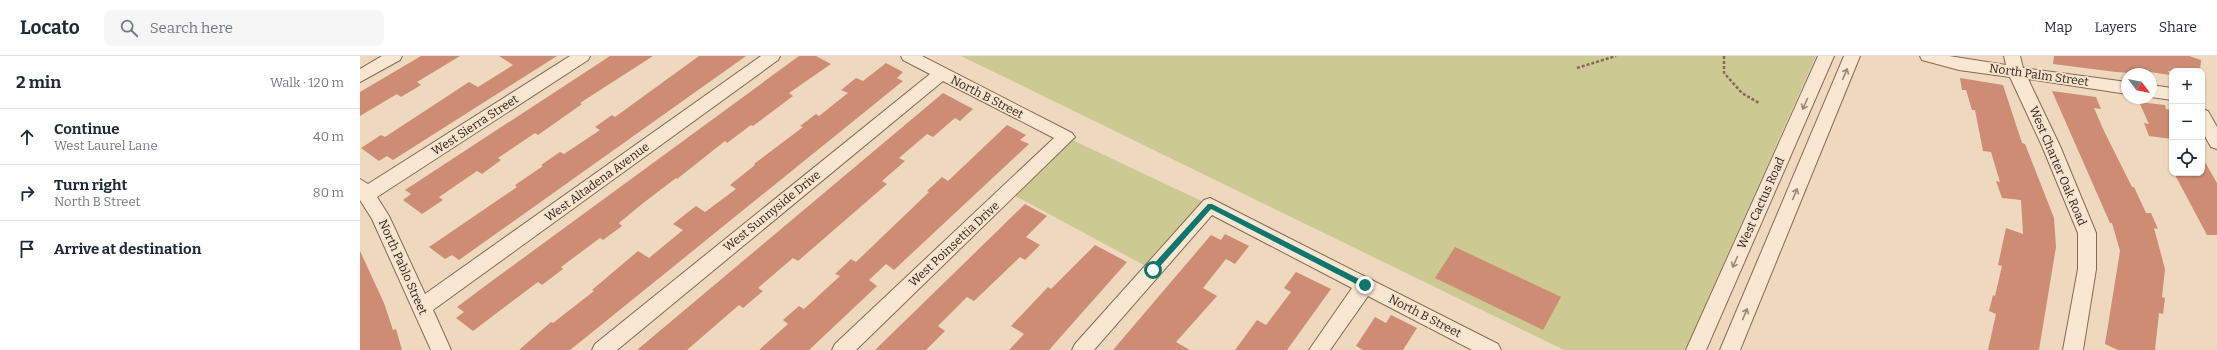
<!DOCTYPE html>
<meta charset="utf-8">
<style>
:root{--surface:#fff;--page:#f6f6f7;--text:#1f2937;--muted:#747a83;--line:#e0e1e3}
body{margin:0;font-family:Bitter,serif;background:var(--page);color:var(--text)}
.controls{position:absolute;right:12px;top:12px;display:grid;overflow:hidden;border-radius:8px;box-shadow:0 1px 3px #0004}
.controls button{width:36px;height:36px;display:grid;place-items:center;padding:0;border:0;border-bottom:1px solid var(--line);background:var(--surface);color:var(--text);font:20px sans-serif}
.compass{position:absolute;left:1761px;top:12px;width:36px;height:36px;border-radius:50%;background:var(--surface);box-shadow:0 1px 3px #0004;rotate:122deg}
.stop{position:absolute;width:12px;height:12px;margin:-9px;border:3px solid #0f766e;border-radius:50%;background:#fff}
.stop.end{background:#0f766e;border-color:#fff;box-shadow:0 1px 4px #0008}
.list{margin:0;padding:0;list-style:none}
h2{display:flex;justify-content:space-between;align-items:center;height:52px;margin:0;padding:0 16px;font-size:17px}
h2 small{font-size:13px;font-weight:400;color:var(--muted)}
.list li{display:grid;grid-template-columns:26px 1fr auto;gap:12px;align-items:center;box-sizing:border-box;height:56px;padding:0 16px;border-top:1px solid var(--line)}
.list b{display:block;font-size:15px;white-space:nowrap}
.list p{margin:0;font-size:13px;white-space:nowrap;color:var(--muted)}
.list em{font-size:13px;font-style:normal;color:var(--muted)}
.icon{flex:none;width:22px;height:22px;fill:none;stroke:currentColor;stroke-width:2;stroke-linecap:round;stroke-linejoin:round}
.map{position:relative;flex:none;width:1857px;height:294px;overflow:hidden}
header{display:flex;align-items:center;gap:24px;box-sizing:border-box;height:56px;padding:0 20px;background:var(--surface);border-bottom:1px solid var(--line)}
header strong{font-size:19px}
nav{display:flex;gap:22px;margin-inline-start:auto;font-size:14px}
.search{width:280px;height:36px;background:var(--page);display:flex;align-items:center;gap:10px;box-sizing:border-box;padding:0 14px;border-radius:8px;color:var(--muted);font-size:15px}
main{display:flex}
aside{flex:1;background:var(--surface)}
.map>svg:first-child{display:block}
</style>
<header>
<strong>Locato</strong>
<div class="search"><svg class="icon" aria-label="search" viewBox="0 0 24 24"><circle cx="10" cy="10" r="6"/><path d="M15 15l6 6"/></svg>Search here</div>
<nav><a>Map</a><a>Layers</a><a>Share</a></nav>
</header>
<main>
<aside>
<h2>2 min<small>Walk · 120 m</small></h2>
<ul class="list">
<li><svg class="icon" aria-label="ahead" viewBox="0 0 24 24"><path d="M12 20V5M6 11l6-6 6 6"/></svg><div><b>Continue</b><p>West Laurel Lane</p></div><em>40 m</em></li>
<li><svg class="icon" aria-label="right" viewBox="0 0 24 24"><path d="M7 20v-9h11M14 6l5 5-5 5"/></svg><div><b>Turn right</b><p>North B Street</p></div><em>80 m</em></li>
<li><svg class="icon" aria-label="arrive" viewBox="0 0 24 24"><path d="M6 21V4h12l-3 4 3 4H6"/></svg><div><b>Arrive at destination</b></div></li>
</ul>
</aside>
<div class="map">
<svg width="1857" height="294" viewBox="0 0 1857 294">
<rect width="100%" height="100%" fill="#eed9be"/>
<g fill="#ccca92">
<polygon points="601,0 1456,0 1325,294 1204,294"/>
<polygon points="706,81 850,149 793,214 648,136"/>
</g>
<g fill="#cd8c73">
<polygon points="61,0 100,0 57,26 61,29 41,41 37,38 0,60 0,36"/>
<polygon points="139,0 197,0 33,104 27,100 19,105 1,92 21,79 25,81 109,26 118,31 153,9"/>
<polygon points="250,0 293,0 220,47 222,48 178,79 175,77 138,102 141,104 122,118 117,115 79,141 83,144 62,158 43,144 51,138 45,134"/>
<polygon points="339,0 386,0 99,204 92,199 85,203 69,191 157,131 155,129 183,110 181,109 200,96 204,98 240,74 235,71 252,59 255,61"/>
<polygon points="439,0 456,0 471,8 429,37 433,40 393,70 391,69 367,87 365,85 317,123 316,122 282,148 259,167 262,170 243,184 240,182 201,211 203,213 182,229 178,226 113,275 96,262 104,256 97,251 125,230"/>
<polygon points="1694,0 1829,0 1841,4 1840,15 1808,15 1810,19 1783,15 1784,18 1756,16 1693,8"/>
<polygon points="526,7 543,16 537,22 543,25 230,278 210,294 159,294 191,266 193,267 234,235 232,234 278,195 289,202 323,174 313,168 336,150 345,156 376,133 370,129 395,109 394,108 443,71 440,70 456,58 459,60 488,37 481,34 496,22 503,25"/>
<polygon points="1600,22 1643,29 1662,87 1665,88 1694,162 1696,191 1679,294 1628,294 1636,258 1629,255 1633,239 1635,240 1642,210 1638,209 1646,172 1663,178 1661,144 1642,142 1636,125 1640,126 1631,96 1623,95 1615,54 1612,54 1606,34 1602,34"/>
<polygon points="1692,35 1736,41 1741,53 1734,52 1744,75 1772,131 1774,131 1786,157 1791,157 1798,173 1794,172 1805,213 1802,241 1805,242 1803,258 1799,257 1795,294 1758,294 1745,288 1760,195 1752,167 1750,167"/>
<polygon points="583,37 613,53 600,65 595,62 573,81 567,78 539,102 545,105 522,125 527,128 438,205 433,202 398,232 403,235 383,252 379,249 327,294 277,294"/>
<polygon points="1779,46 1805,49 1806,53 1812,54 1812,83 1789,80 1784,67 1789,68"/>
<polygon points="647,69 666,79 660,84 669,88 534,214 526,208 509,224 517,230 449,294 399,294 428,268 423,264 439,250 444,253 480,220 475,218 491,203 496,206 569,136 567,135 582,121 588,125"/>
<polygon points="1842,101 1857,127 1857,179 1847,179 1814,117 1842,117"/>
<polygon points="665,148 687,160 666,181 680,189 665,204 660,201 614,245 607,241 578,270 585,275 566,294 515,294"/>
<polygon points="865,178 889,190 875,208 866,203 843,232 857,240 816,286 830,294 753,294 851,179 861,184"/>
<polygon points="735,189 767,206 689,294 649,294 664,278 651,270 688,231 691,233"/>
<polygon points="1095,191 1201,241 1183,274 1075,222"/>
<polygon points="0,195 24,247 33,274 36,273 42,294 0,294"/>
<polygon points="936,216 971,233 927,294 875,294 897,264 906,269 931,236 924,232"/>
<polygon points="1031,259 1057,272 1043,294 1003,294 996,290 1015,261 1026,267"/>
</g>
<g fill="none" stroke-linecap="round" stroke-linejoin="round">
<defs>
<g id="minor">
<polygon points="22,0 42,0 40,4 0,26 0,13"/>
<polygon points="210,0 230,0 228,4 17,141 29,160 65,238 401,0 420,0 418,4 73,254 91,294 71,294 12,163 0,144 0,123 8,128"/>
<polygon points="541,0 562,0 712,77 715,81 496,294 472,294 475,288 694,82 583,25 257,294 232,294 235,288 570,18 543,4"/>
<polygon points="1458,0 1474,0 1346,294 1326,294"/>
<polygon points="1484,0 1500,0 1380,294 1360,294"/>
<polygon points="1560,0 1589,0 1646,9 1644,0 1660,0 1663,12 1767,26 1767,38 1668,23 1700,90 1736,177 1736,213 1723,294 1703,294 1718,213 1718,177 1682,90 1650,21 1599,14 1562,4"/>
<polygon points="1791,29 1812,32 1812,44 1791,41"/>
<polygon points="1842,53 1848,55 1857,71 1857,93 1851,91 1842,75"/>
<polygon points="850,142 1138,288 1141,294 1112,294 1008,240 970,294 949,294 992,232 852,159 734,294 712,294 715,288 844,144"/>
</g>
</defs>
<use href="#minor" stroke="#876957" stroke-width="2"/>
<g stroke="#876957" stroke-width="2.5" stroke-dasharray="3 2" stroke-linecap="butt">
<polyline points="1364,0 1364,17 1382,37 1399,47"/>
<polyline points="1217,12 1256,0"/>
</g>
<use href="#minor" fill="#f9e7d1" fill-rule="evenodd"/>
</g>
<defs><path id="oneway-shaft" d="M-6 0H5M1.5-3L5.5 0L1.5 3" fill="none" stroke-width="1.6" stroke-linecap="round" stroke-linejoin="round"/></defs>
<g stroke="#988676">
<use href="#oneway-shaft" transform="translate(1485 18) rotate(-67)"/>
<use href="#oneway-shaft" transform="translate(1445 48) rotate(114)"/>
<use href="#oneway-shaft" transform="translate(1435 138) rotate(-67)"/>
<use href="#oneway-shaft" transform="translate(1375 206) rotate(114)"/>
<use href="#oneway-shaft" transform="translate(1385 258) rotate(-67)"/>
</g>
<polygon fill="#0f766e" points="848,148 852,148 1007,227 1007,231 1002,231 851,153 795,216 790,216 790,212"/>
<g text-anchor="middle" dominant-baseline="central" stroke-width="3.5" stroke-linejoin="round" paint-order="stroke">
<g font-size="12" fill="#36241c" stroke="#f6e4ce">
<text transform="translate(1679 19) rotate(8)">North Palm Street</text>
<text transform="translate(627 41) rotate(27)">North B Street</text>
<text transform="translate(115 69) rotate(-33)">West Sierra Street</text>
<text transform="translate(1698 110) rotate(67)">West Charter Oak Road</text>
<text transform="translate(237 126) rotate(-36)">West Altadena Avenue</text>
<text transform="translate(1401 147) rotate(-66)">West Cactus Road</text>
<text transform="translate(412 155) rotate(-39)">West Sunnyside Drive</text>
<text transform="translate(594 188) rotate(-43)">West Poinsettia Drive</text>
<text transform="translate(43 211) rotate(66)">North Pablo Street</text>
<text transform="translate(1065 260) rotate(27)">North B Street</text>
</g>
</g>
</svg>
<div class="controls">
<button>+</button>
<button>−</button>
<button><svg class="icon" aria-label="locate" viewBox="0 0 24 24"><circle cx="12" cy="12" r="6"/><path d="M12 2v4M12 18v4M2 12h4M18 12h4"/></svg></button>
</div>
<svg class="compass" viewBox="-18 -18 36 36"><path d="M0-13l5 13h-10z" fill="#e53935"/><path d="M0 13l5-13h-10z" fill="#747a83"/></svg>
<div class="stop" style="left:793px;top:214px"></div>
<div class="stop end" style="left:1005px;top:229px"></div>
</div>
</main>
